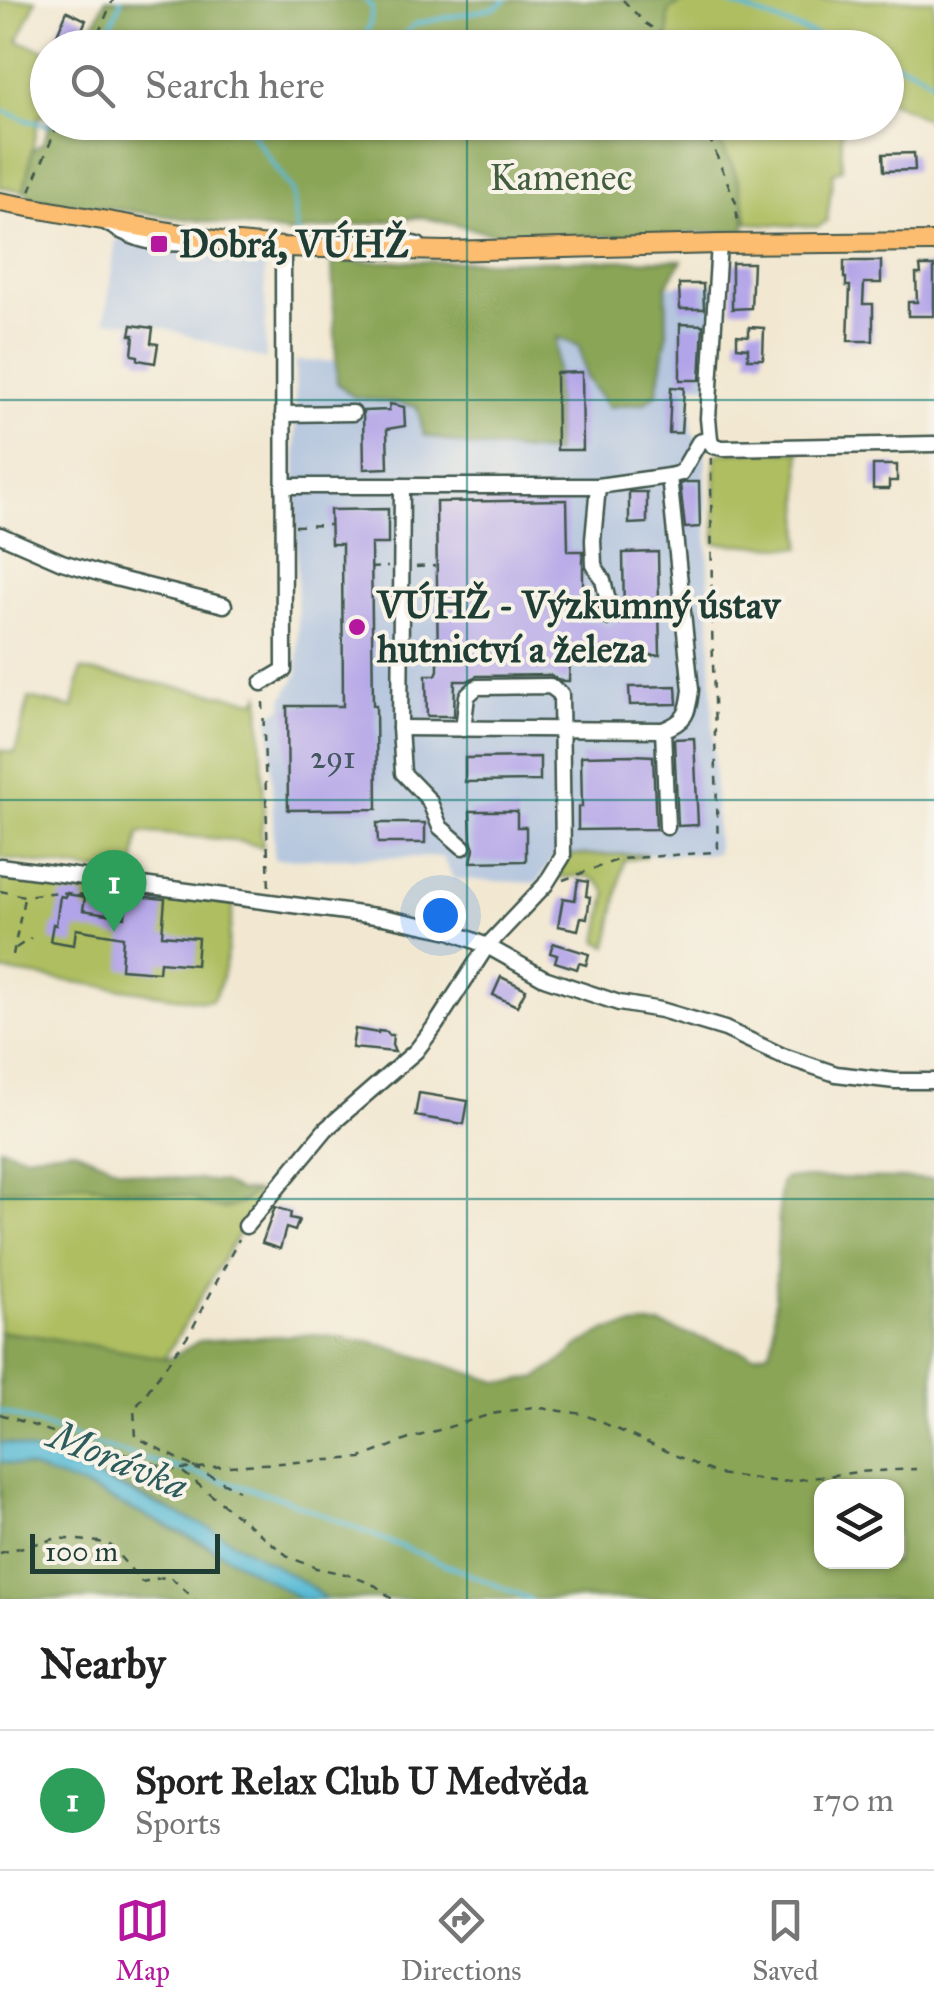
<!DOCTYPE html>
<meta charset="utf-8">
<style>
:root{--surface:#fff;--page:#f6f6f6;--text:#222;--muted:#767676;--line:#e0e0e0;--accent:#b5179e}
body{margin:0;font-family:"IM FELL Great Primer",serif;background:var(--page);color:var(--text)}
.controls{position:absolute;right:30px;bottom:30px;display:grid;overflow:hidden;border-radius:20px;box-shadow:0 2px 8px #0004}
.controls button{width:90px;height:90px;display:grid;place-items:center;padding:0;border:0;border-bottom:2px solid var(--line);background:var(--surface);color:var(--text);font:50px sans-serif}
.scale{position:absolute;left:30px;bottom:25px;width:190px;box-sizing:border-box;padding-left:10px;border:5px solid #1f3d34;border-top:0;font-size:28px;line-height:35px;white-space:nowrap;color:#1f3d34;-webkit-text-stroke:8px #f7f3e8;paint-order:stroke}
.you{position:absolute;left:440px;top:915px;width:35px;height:35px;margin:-25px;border:8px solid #fff;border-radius:50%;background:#1a73e8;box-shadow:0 0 0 15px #1a73e833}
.badge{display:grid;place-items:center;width:65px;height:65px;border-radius:50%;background:var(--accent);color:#fff;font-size:32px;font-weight:700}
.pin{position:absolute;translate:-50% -82px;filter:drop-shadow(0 2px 5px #0008)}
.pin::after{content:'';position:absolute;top:52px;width:35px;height:30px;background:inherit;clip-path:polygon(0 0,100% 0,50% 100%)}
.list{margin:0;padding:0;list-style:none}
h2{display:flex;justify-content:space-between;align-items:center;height:130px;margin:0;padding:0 40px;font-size:42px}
h2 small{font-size:32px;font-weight:400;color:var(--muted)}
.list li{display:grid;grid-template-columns:65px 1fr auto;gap:30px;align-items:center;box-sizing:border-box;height:140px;padding:0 40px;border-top:2px solid var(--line)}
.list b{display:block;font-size:38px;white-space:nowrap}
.list p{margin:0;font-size:32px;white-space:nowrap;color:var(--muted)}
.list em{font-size:32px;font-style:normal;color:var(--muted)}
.icon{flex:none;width:55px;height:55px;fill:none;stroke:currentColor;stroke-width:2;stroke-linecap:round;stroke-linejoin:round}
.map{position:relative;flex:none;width:934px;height:1599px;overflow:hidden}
.search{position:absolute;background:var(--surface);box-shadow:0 2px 8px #0004;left:30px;right:30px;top:30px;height:110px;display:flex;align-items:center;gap:25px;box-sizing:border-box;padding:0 35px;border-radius:55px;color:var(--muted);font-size:38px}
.sheet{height:270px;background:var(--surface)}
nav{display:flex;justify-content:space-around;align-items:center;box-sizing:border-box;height:140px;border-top:2px solid var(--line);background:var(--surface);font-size:28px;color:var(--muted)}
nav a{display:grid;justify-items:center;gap:5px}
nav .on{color:var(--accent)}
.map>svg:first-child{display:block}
</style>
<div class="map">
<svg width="934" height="1599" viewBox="0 0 934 1599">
<rect width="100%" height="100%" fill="#f7f3e8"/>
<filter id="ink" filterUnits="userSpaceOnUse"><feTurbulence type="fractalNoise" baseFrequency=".01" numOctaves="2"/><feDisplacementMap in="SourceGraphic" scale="20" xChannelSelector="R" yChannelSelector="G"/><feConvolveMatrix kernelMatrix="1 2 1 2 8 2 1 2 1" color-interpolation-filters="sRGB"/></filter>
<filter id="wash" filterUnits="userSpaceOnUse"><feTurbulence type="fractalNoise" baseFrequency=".0048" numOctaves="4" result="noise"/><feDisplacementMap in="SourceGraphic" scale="40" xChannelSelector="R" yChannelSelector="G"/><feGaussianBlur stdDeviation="2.25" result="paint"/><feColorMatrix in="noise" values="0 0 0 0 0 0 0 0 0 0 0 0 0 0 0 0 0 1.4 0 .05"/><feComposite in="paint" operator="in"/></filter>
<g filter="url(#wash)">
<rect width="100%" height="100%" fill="#f2e8d2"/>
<g fill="#b5c6de">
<polygon points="116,239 184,251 251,256 265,262 266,360 164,328 105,320"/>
<polygon points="717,284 711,385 691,385 692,432 705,450 717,852 714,854 554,856 537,883 454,879 442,857 274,859 270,715 283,707 283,698 298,674 295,361 458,363 557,424 557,335 667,333 666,286"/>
</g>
<g fill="#aebe61" stroke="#667e4a" stroke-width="2.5">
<polygon points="0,0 36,0 18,41 47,51 47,116 39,116 24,191 0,187"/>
<polygon points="687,0 934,0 934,123 887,99 886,48 673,47 668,37 669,10"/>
<path d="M710,123H844L841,137L842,169L833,173L827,221L818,227L748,223C744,205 741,183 733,167C725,152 718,137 710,123Z"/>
<polygon points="800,451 801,548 715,543 715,456 723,452"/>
<polygon points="81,670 256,701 260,695 264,810 261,832 263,847 233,840 139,832 133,876 0,858 0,750 15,753 29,698 73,708"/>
<path d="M646,854L645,857L624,860L608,946L598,942L607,893C593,869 579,877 555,878L569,855Z"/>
<path d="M0,869L234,901C229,929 228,978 212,1000L203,1001L0,971Z"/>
<path d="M82,1184L191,1197L202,1204H241L256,1191L259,1203C224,1253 196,1307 164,1359L37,1336L0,1332V1191Z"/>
</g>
<g fill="#8aa557" stroke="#547146" stroke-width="2.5" fill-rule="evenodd">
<polygon points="105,0 687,0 669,10 668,37 673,47 84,47"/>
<path d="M710,123C727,153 748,194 745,230L625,237L490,233L422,217L289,233L33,198L24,191L32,150L42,144L51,123Z"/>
<polygon points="682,260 666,286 667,334 657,393 644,403 608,407 586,377 579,346 557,337 555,453 467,446 424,435 417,406 354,397 337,383 332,262"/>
<path d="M0,1147L24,1155L73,1149L117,1168L151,1176L222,1182L239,1191H256C231,1212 220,1215 191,1197L82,1184L0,1191Z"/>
<path d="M786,1178L934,1179V1599H325L311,1587C215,1529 114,1477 8,1443H0V1332L37,1336L169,1359L199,1341L313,1334L373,1342L498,1382H514L538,1377L558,1364L581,1344L607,1330L640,1325H660L754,1355L770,1350L773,1338L780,1189L781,1182ZM822,1486H896V1562H822Z"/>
<path d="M0,1462C46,1468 89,1489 130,1509C189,1536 246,1565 301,1599H0Z"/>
</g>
<polygon fill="#57bad5" stroke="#3b7c84" stroke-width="2.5" points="8,1443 59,1460 213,1530 311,1587 325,1599 301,1599 206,1544 89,1489 29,1467 0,1462 0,1443"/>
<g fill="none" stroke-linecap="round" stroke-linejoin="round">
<g stroke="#57bad5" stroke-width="4">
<polyline points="719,0 852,48"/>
<polyline points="102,48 121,0"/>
<polyline points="360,48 370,24 372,8 366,0"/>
<polyline points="391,48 415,24 494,8 506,0"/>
<polyline points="886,60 916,70 934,83"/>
<polyline points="0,109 26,120 47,125 50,124"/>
<polyline points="244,122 293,192 297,238"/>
<polyline points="0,1411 110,1449 282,1498 530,1599"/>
</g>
</g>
<g id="blocks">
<g fill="#b2a4e8">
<polygon points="67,11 86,20 75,45 56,37"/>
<polygon points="914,153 915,170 884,171 883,154"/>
<polygon points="844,261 881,261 881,283 864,283 863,304 873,304 873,341 848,341 850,286 846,286 846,278 844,278"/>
<polygon points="732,263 753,263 751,308 732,309"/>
<polygon points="920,266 934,266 934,316 908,316 908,302 917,302 916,274 921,274"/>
<polygon points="679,284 703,284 704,309 680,309"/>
<polygon points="680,324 703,325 700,380 680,380"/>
<polygon points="132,325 153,328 151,343 158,344 155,363 138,360 138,356 132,355 134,335 130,335"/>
<polygon points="749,327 764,328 763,359 748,359 748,348 737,347 737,335 749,336"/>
<polygon points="582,372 583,450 557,450 556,373"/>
<polygon points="671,387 684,388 681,433 669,433"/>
<polygon points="390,404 404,407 405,426 387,429 388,468 364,469 363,411 389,410"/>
<polygon points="873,465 897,465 897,481 889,481 889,489 873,489"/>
<polygon points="687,482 699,482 700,527 685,528 680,484"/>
<polygon points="629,492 647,492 647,523 629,524"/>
<polygon points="567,500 568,551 583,551 583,600 569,600 569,621 598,621 608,626 616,620 624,620 623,553 658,552 660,655 570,657 569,681 561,681 550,675 477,676 467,681 455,681 454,716 427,716 426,675 436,675 438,670 436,502"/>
<polygon points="388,509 388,544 371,544 373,705 376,705 377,809 288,810 287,706 343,706 342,544 331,544 330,510"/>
<polygon points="676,686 677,704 630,705 629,687"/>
<polygon points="694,738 698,825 678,826 674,739"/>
<polygon points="633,755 653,756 656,829 578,830 578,807 582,807 581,756"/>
<polygon points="540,757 540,781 465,782 465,758"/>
<polygon points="470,811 517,811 517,827 526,827 526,861 471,862 474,848 471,840"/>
<polygon points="377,823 425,823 425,843 378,843"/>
<polygon points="578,880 588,882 586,896 590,897 587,918 581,917 578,930 558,926 563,898 575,900"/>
<polygon points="66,894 85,897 83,910 125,917 127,895 165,899 162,935 198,938 196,965 160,962 159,972 121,969 123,937 76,929 74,945 50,941 53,924 56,925 60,896 65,897"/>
<polygon points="553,943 589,954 586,965 579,963 577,969 555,962 557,955 550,953"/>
<polygon points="501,977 526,989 517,1006 493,995"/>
<polygon points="355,1029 378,1033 378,1031 387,1032 389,1035 393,1035 392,1045 395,1052 352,1048"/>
<polygon points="419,1093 468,1101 464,1124 415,1116"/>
<polygon points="275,1207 291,1212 290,1218 299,1220 295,1231 286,1228 280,1249 262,1243"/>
</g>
</g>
</g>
<g filter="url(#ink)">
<use href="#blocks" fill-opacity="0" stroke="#3f574c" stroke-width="2.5"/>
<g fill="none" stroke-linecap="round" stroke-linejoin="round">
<defs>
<g id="minor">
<path d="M108,224C146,246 159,244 202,243"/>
<polyline points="340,242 399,241 418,245"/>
<polyline points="719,244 708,418 710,439 713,446 723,448 934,444"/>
<polyline points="283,414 353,413"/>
<polyline points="669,476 681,473 699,442 710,439"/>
<path d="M283,486H598L669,476L691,690C688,714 686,721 663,730L400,728"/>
<polyline points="402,486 400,728 403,773 429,800 440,827 463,847"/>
<polyline points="598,486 593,540 594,565 603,580 607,597 607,615"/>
<polyline points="0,535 62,562 115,578 224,605"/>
<polyline points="262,683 284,670 283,247 289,247"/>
<polyline points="663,730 667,827"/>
<polyline points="0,866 383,917 450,931 487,946 544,978 619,1003 661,1010 725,1029 783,1056 836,1074 895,1081 934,1081"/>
<polyline points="246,1226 326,1129 416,1051 435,1026 487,946 545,885 563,856 561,694 550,686 477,687 467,696 463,729"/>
</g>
<polyline id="major" points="0,202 227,242 283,247 446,251 719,244 934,242"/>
</defs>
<use href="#minor" stroke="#3f574c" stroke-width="19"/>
<use href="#major" stroke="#3f574c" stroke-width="22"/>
<g stroke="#3f574c" stroke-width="2.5" stroke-dasharray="8 8" stroke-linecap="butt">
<polyline points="623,0 645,23 668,38 671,48"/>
<polyline points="92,48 113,0"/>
<polyline points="703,122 736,203 738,227"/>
<polyline points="30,191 59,122"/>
<polyline points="295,526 330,525"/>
<polyline points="416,567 435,566"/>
<polyline points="370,568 388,567"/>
<polyline points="263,702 269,891"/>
<polyline points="563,880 620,859 714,852 718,848 712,625 711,458"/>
<polyline points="0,891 24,896 59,892 85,895 86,890"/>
<polyline points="16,948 31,938"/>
<polyline points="13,955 24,898"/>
<polyline points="0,1414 67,1437 184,1473 289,1557 316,1568 350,1575 376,1586 392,1599"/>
<polyline points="192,1466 136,1437 134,1410 191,1331 239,1239"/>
<polyline points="181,1469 361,1458 409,1439 492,1414 533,1407 583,1414 717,1474 781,1482 858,1472 916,1469"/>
<polyline points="0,1553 58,1538 108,1543 142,1582 169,1576 195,1599"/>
</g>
<use href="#minor" stroke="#fff" stroke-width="14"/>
<use href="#major" stroke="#fcbd6f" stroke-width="18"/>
<polyline stroke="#3f574c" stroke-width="2.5" stroke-dasharray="8 8" stroke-linecap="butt" points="193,1467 238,1490"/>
</g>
</g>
<path fill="none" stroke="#0f766e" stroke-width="2.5" stroke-opacity="0.55" d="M467,0V48M467,122V1599M0,400H934M0,800H934M0,1199H934"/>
<g fill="#b5179e" stroke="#f7f3e8" stroke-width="4">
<rect x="149" y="234" width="20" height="20" rx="5"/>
<circle cx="357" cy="627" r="10"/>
</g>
<g text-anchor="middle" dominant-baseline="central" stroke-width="8" stroke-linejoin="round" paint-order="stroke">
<g font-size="32" fill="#445761">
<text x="333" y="757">291</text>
</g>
<g font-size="38" fill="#435d3f" stroke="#f7f3e8">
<text x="561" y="177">Kamenec</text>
</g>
<g font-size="38" font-weight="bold" fill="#1f3d34" stroke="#f7f3e8" text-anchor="start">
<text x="179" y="244">Dobrá, VÚHŽ</text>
<text x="377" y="605">VÚHŽ - Výzkumný ústav<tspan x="377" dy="44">hutnictví a železa</tspan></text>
</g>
<g font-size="40" font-style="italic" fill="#2d5c5c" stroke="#f7f3e8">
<text transform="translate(119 1460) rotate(22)">Morávka</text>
</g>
</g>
</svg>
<div class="controls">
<button><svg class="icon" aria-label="layers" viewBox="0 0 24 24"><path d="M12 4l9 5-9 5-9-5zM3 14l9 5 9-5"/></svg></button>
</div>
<div class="scale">100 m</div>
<div class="you"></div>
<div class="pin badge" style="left:114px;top:932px;background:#2e9e5b">1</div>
<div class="search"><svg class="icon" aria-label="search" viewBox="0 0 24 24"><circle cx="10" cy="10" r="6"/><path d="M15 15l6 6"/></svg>Search here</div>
</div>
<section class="sheet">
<h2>Nearby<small></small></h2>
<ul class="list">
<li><span class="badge" style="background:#2e9e5b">1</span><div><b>Sport Relax Club U Medvěda</b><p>Sports</p></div><em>170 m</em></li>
</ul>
</section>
<nav>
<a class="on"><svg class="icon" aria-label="map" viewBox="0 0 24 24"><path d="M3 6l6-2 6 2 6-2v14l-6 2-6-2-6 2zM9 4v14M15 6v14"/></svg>Map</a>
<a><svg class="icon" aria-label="directions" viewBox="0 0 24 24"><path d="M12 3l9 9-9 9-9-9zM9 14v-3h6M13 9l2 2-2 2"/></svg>Directions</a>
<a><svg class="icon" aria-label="saved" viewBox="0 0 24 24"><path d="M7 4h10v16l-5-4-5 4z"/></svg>Saved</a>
</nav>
